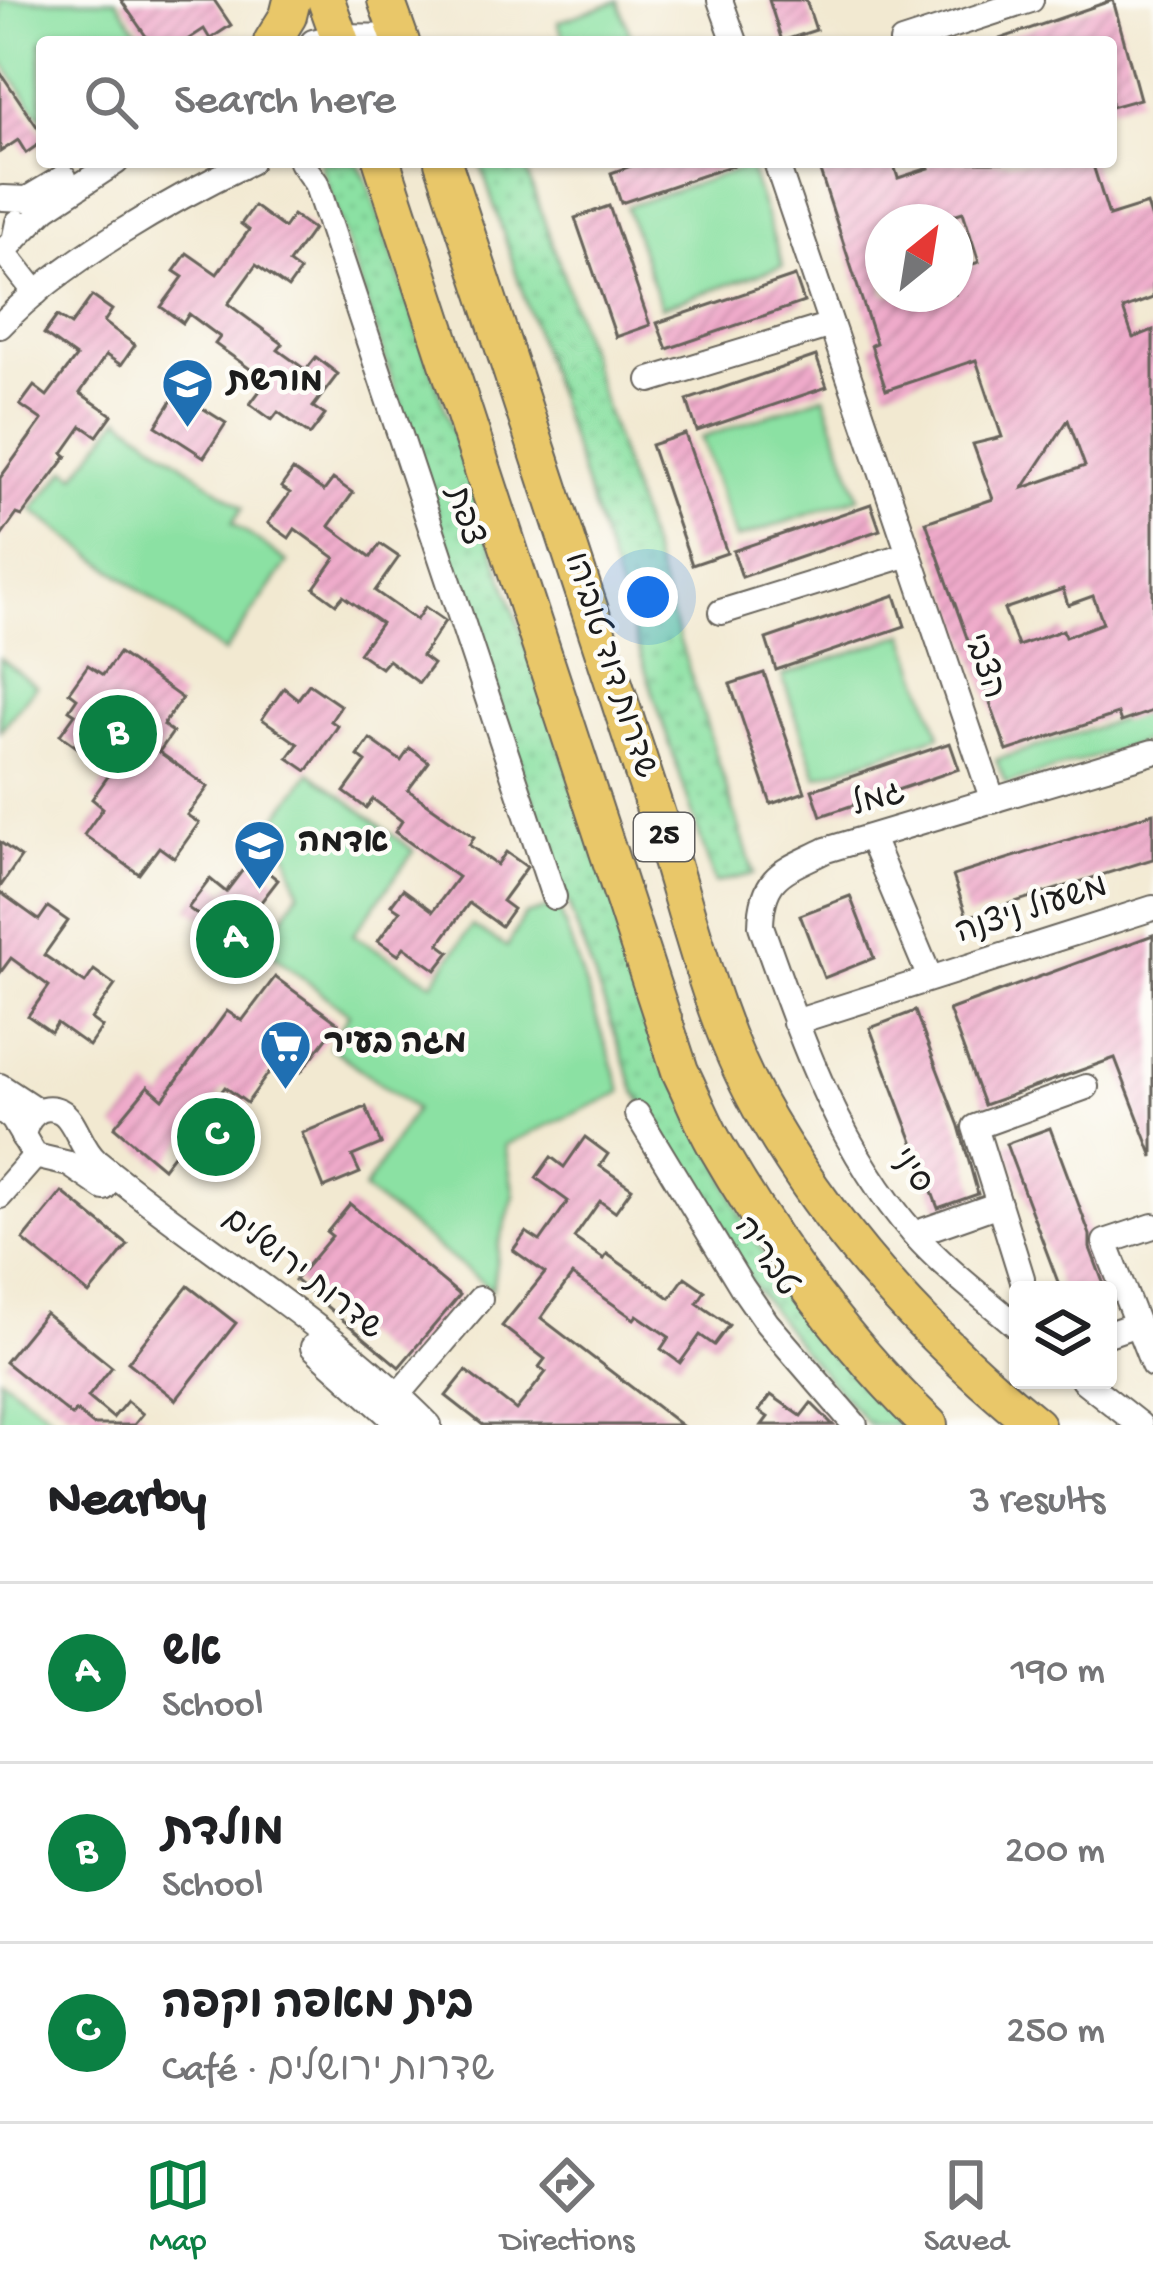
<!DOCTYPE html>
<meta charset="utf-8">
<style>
:root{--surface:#fff;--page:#f2f2f2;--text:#202124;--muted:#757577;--line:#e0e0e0;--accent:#0b8043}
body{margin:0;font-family:"Gochi Hand","Playpen Sans Hebrew",sans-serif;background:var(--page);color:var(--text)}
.controls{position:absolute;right:36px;bottom:36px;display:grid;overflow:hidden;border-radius:12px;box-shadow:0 3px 9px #0004}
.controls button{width:108px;height:108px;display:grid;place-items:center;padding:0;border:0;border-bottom:3px solid var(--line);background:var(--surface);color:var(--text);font:60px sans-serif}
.compass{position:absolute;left:865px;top:204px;width:108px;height:108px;border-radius:50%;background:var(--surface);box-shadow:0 3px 9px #0004;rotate:30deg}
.you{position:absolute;left:648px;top:597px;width:42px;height:42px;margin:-30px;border:9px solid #fff;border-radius:50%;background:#1a73e8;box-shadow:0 0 0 18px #1a73e833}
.badge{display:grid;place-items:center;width:78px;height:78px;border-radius:50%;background:var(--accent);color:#fff;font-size:39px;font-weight:700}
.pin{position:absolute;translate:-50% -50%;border:6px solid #fff;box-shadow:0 3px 12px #0006}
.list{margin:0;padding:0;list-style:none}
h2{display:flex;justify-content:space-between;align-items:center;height:156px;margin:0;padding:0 48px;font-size:51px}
h2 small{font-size:39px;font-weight:400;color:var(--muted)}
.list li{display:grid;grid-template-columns:78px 1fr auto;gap:36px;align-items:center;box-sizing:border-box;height:180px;padding:0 48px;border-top:3px solid var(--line)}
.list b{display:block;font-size:45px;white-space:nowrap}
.list p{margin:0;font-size:39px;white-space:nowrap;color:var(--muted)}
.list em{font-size:39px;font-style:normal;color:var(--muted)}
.icon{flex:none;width:66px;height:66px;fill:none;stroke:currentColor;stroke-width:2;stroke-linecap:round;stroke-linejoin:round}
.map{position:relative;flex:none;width:1153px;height:1425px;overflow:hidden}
.search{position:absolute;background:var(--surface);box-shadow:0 3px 9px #0004;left:36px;right:36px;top:36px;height:132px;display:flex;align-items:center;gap:30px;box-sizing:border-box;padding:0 42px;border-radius:12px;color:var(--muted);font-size:45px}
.sheet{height:696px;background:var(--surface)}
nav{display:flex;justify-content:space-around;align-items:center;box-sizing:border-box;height:168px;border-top:3px solid var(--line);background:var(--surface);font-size:33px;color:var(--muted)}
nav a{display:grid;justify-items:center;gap:6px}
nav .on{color:var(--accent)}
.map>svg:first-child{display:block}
</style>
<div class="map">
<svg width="1153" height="1425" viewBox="0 0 1153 1425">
<defs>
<pattern id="grass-dots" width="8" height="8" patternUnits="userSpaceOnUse" patternTransform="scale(3)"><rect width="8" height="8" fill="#8be1a3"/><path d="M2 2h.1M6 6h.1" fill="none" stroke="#77c08c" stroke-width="1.8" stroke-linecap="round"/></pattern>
<pattern id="building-hatch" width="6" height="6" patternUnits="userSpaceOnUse" patternTransform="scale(3)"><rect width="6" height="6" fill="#efaaca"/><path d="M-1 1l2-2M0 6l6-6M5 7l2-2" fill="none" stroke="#cc92ad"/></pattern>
</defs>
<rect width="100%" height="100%" fill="#fdfcf7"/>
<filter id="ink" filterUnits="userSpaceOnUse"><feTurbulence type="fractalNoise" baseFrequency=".00833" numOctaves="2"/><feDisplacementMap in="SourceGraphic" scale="24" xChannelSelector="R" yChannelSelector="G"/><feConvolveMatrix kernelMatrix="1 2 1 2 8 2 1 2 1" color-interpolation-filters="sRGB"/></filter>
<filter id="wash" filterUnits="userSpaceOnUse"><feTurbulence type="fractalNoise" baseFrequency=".004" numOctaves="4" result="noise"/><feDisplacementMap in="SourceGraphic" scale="48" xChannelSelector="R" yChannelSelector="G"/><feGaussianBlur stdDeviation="2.7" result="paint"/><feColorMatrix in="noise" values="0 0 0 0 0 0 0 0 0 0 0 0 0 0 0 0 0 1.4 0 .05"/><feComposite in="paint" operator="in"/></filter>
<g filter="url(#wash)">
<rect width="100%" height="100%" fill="#f2e9d1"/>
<g fill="url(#grass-dots)" stroke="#547e60" stroke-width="3">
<polygon points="320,162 357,162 367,181 600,862 739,1211 799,1312 860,1382 906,1425 869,1425 800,1347 739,1267 635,1090 536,814"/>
<polygon points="480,162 523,162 561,268 754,874 715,883"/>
</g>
<g fill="#8be1a3" stroke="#547e60" stroke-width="3">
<polygon points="0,0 116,0 145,42 42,42 42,120 0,59"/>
<polygon points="618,1 633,42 565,42 558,22"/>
<polygon points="749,166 783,266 661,307 626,207"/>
<polygon points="824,396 859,497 736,539 701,438"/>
<polygon points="120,417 243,508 232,523 288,562 224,653 32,510 67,469 76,476"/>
<polygon points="905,634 940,735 817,777 782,676"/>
<polygon points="0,658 36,686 0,731"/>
<polygon points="1153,709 1153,739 1006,784 996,760"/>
<polygon points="310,772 414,851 353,935 433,983 472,926 507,947 525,915 558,905 622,1092 505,1145 514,1196 499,1244 492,1290 364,1190 415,1109 330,1047 349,1014 264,948 299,891 276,819"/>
<polygon points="0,1377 51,1416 44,1425 0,1425"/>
</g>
<g id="blocks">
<g fill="url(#building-hatch)" fill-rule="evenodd">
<polygon points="121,0 214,0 231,25 210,39 204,29 184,42 150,42"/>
<polygon points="769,0 806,0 816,30 782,41"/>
<polygon points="1113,0 1140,99 1111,107 1111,42 991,42"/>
<polygon points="0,72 42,134 42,142 26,153 18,140 0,152"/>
<polygon points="642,162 733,162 734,165 621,203 611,173"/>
<path d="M817,162H893L898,178L929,168L927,162H1092L1109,216L1147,204L1153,222V298L1123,309L1133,338L1153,330V711L1121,722L1118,714L1007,751L926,522L993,499L973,444L1002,437L976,360L886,390L871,345L876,343ZM963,212L979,262L955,270V294H883V222H931ZM1068,420L1085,466L1023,488ZM1063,589L1068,605L1093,596L1103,623L1065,637L1063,630L1018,646L1004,609Z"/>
<polygon points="254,206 284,228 293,215 313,229 289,263 300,271 288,288 256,265 228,304 283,344 278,350 306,370 316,357 338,374 313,407 325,415 310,435 278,412 272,420 250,404 267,381 215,344 220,337 189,314 183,323 161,307 183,277 174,271 187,253 217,274 249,230 241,224"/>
<polygon points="609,206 650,325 616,337 575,218"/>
<polygon points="795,276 804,302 667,349 657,323"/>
<polygon points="92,296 112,310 104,322 135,345 121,365 106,355 80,393 112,415 97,436 82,426 63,453 67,456 22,516 17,514 0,538 0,478 42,420 20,405 34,386 47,396 76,357 44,334 57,316 71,325"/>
<polygon points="816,356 827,387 697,431 687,400"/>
<polygon points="177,392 226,423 204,457 156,426"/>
<polygon points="685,434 727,553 692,565 651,445"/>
<polygon points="293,470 324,491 333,479 353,493 329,526 371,557 380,544 399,557 375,591 416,620 425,607 445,621 422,656 433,664 419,683 388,660 381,668 359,653 381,623 343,596 336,604 314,588 335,558 295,529 289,538 268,523 290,493 281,487"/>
<polygon points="871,504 880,530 742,577 733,551"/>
<polygon points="895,595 905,626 776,670 766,639"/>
<polygon points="119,653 182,698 163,725 173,732 159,752 208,787 187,815 199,823 174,858 159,847 139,874 84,835 103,808 92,799 111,772 60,735 75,714 69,710 77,698 69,692 88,665 103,675"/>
<polygon points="764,673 805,792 771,804 730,684"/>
<polygon points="309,684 341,706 331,721 338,726 307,771 288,758 298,744 262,719 284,688 298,699"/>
<polygon points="370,739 401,761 410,748 429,762 408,790 474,837 469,845 497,865 506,852 527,867 502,901 513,909 501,926 469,903 439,944 450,952 436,970 404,947 398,955 378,941 400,911 391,905 403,889 433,911 458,877 395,832 402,821 373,799 366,808 344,792 366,762 358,756"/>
<polygon points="950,743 959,769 821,816 812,790"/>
<polygon points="1153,813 1153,859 967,917 953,876"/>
<polygon points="0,842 21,857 0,887"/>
<polygon points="251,859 278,880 254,911 268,922 241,958 214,938 220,931 188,908 210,879 226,892"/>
<polygon points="0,892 39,920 48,907 68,921 44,955 85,983 94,970 115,985 91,1019 102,1027 89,1046 57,1023 51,1032 28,1016 49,986 11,958 0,973"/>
<polygon points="850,896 874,958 824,978 800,915"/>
<polygon points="1153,935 1153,1157 1115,1058 984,1105 949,1010"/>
<polygon points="275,977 338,1023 301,1072 280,1057 247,1103 225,1087 163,1168 114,1127 148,1086 163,1099 227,1011 242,1021"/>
<polygon points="915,1011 959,1126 978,1194 938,1208 870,1028"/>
<polygon points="366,1107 381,1144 352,1156 360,1173 324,1188 302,1133"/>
<polygon points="1050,1128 1090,1235 1090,1248 1106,1290 1061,1290 1006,1144"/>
<polygon points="585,1137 608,1154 600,1166 632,1188 615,1212 600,1201 574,1238 604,1259 607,1254 670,1298 685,1277 705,1291 697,1303 729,1325 714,1345 700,1335 680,1363 661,1349 669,1337 637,1315 634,1319 572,1275 541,1318 681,1425 483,1425 446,1396 466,1371 516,1410 546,1372 539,1367 545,1359 502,1326 545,1273 513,1250 526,1232 540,1241 568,1201 536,1178 551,1157 564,1167"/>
<polygon points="62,1192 128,1245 89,1294 23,1240"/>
<polygon points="350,1204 460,1295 399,1367 295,1280 332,1236 327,1232"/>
<polygon points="188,1286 236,1323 176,1400 128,1362"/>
<polygon points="45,1313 112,1367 88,1397 113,1418 127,1401 143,1414 134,1425 93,1425 76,1411 72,1416 5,1362"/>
<polygon points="771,1395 801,1416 811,1403 833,1425 762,1425 768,1417 759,1411"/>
</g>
</g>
</g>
<g filter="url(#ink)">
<use href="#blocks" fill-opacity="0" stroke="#67645b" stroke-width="3"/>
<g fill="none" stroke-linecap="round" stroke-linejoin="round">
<defs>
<g id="minor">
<polyline points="720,0 735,42"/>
<polyline points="313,42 339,36 399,37"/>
<polyline points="902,42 1031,0"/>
<polyline points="301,162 316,183 554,897"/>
<polyline points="776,162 993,801"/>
<polyline points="3,198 27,199 64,177"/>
<polyline points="17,237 46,208 116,162"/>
<polyline points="4,252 36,293"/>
<polyline points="0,254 14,241 18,222"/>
<path d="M0,326C59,263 172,199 250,162"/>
<polyline points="650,380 831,325"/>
<polyline points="721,612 909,554"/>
<polyline points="871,838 930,978"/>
<polyline points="795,1022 1153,908"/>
<polyline points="0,1086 38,1111"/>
<polyline points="0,1108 13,1119 35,1156 69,1164 104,1188"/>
<polyline points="637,1114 742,1287 767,1323 855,1425"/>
<path d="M23,1137C25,1119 40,1101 60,1111C76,1119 80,1149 97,1162C206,1251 330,1325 429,1425"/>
<polyline points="0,1196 35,1156"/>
<polyline points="1153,1226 1105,1242 1153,1365"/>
<polyline points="914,1234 999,1204"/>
<polyline points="1022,1278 975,1127 1086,1087"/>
<path d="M1018,1327C983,1297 944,1268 914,1234C836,1145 800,1035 761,926C762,874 784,871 826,850L1153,752"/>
<polyline points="1108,1334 1137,1324"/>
<polyline points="313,1347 400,1425"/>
<polyline points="1083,1380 1140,1425"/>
<polyline points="399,1394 480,1299"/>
</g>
<g id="highway">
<polyline points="326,0 341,42"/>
<polyline points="386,0 401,42"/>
<polyline points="272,42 288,16 292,0"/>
<path d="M382,162L680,1071C692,1095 702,1122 716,1146C775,1248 844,1343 929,1425"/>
<path d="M443,162C513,376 583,589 653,803C688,908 710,1023 767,1119C837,1239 928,1338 1036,1425"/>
</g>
</defs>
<use href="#minor" stroke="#67645b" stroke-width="28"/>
<use href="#highway" stroke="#67645b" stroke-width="40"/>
<use href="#minor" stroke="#fff" stroke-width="24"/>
<use href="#highway" stroke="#e9c769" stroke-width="36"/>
</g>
</g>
<defs>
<symbol id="school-pin" viewBox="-11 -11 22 30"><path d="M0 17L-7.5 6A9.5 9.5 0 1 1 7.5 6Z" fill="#1f6fb2" stroke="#fdfcf7"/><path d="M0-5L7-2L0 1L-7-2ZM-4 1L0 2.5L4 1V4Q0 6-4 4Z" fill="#fff"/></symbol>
<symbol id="supermarket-pin" viewBox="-11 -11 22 30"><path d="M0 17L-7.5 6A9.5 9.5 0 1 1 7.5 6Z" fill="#1f6fb2" stroke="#fdfcf7"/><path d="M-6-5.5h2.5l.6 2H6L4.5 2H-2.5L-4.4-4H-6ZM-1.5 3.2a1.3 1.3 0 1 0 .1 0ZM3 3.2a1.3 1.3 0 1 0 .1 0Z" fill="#fff"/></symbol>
</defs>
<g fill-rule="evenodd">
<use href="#school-pin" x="158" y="354" width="59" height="81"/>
<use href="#school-pin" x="230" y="816" width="59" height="81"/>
<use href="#supermarket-pin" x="256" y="1016" width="59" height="81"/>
</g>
<g text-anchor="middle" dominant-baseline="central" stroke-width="9" stroke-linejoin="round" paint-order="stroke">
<rect fill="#fdfcf7" stroke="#605f5e" stroke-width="3" x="634" y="813" width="60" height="48" rx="9"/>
<g font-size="30" font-weight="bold" fill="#1c1c1c">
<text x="664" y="837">25</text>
</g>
<g font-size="33" font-weight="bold" fill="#1c1c1c" stroke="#fdfcf7" text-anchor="start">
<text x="227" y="384">מורשת</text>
<text x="298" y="845">אדמה</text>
<text x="324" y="1046">מגה בעיר</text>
</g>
<g font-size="33" fill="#1c1c1c" stroke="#fdfcf7">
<text transform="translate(462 517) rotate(72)">צפת</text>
<text transform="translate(608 666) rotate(72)">שדרות דוד טוביהו</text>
<text transform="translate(982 667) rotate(71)">הצבי</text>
<text transform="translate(879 801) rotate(-16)">גמל</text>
<text transform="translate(1032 912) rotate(-18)">משעול ניצנה</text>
<text transform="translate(910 1172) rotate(55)">סיני</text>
<text transform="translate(764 1258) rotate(56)">טבריה</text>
<text transform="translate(301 1276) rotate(38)">שדרות ירושלים</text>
</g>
</g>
</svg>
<div class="controls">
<button><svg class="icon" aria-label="layers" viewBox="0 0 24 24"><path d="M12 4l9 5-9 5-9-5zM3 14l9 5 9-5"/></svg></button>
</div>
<svg class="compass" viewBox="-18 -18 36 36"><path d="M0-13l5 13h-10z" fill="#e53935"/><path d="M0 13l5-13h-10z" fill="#757577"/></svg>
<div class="you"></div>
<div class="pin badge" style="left:235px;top:939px">A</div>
<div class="pin badge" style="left:118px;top:734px">B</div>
<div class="pin badge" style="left:216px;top:1137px">C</div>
<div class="search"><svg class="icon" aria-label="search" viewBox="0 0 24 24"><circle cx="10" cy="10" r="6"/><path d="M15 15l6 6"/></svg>Search here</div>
</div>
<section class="sheet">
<h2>Nearby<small>3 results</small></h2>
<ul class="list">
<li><span class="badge">A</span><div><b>אש</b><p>School</p></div><em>190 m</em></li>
<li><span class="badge">B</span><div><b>מולדת</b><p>School</p></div><em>200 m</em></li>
<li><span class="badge">C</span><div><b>בית מאפה וקפה</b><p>Café · שדרות ירושלים</p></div><em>250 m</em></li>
</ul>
</section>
<nav>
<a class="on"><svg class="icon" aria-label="map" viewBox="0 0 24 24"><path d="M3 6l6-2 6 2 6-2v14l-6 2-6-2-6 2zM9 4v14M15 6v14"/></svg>Map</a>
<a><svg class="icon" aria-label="directions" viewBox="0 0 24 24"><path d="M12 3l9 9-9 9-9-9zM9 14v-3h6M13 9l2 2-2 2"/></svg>Directions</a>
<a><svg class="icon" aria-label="saved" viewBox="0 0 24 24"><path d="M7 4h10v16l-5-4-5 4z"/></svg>Saved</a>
</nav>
